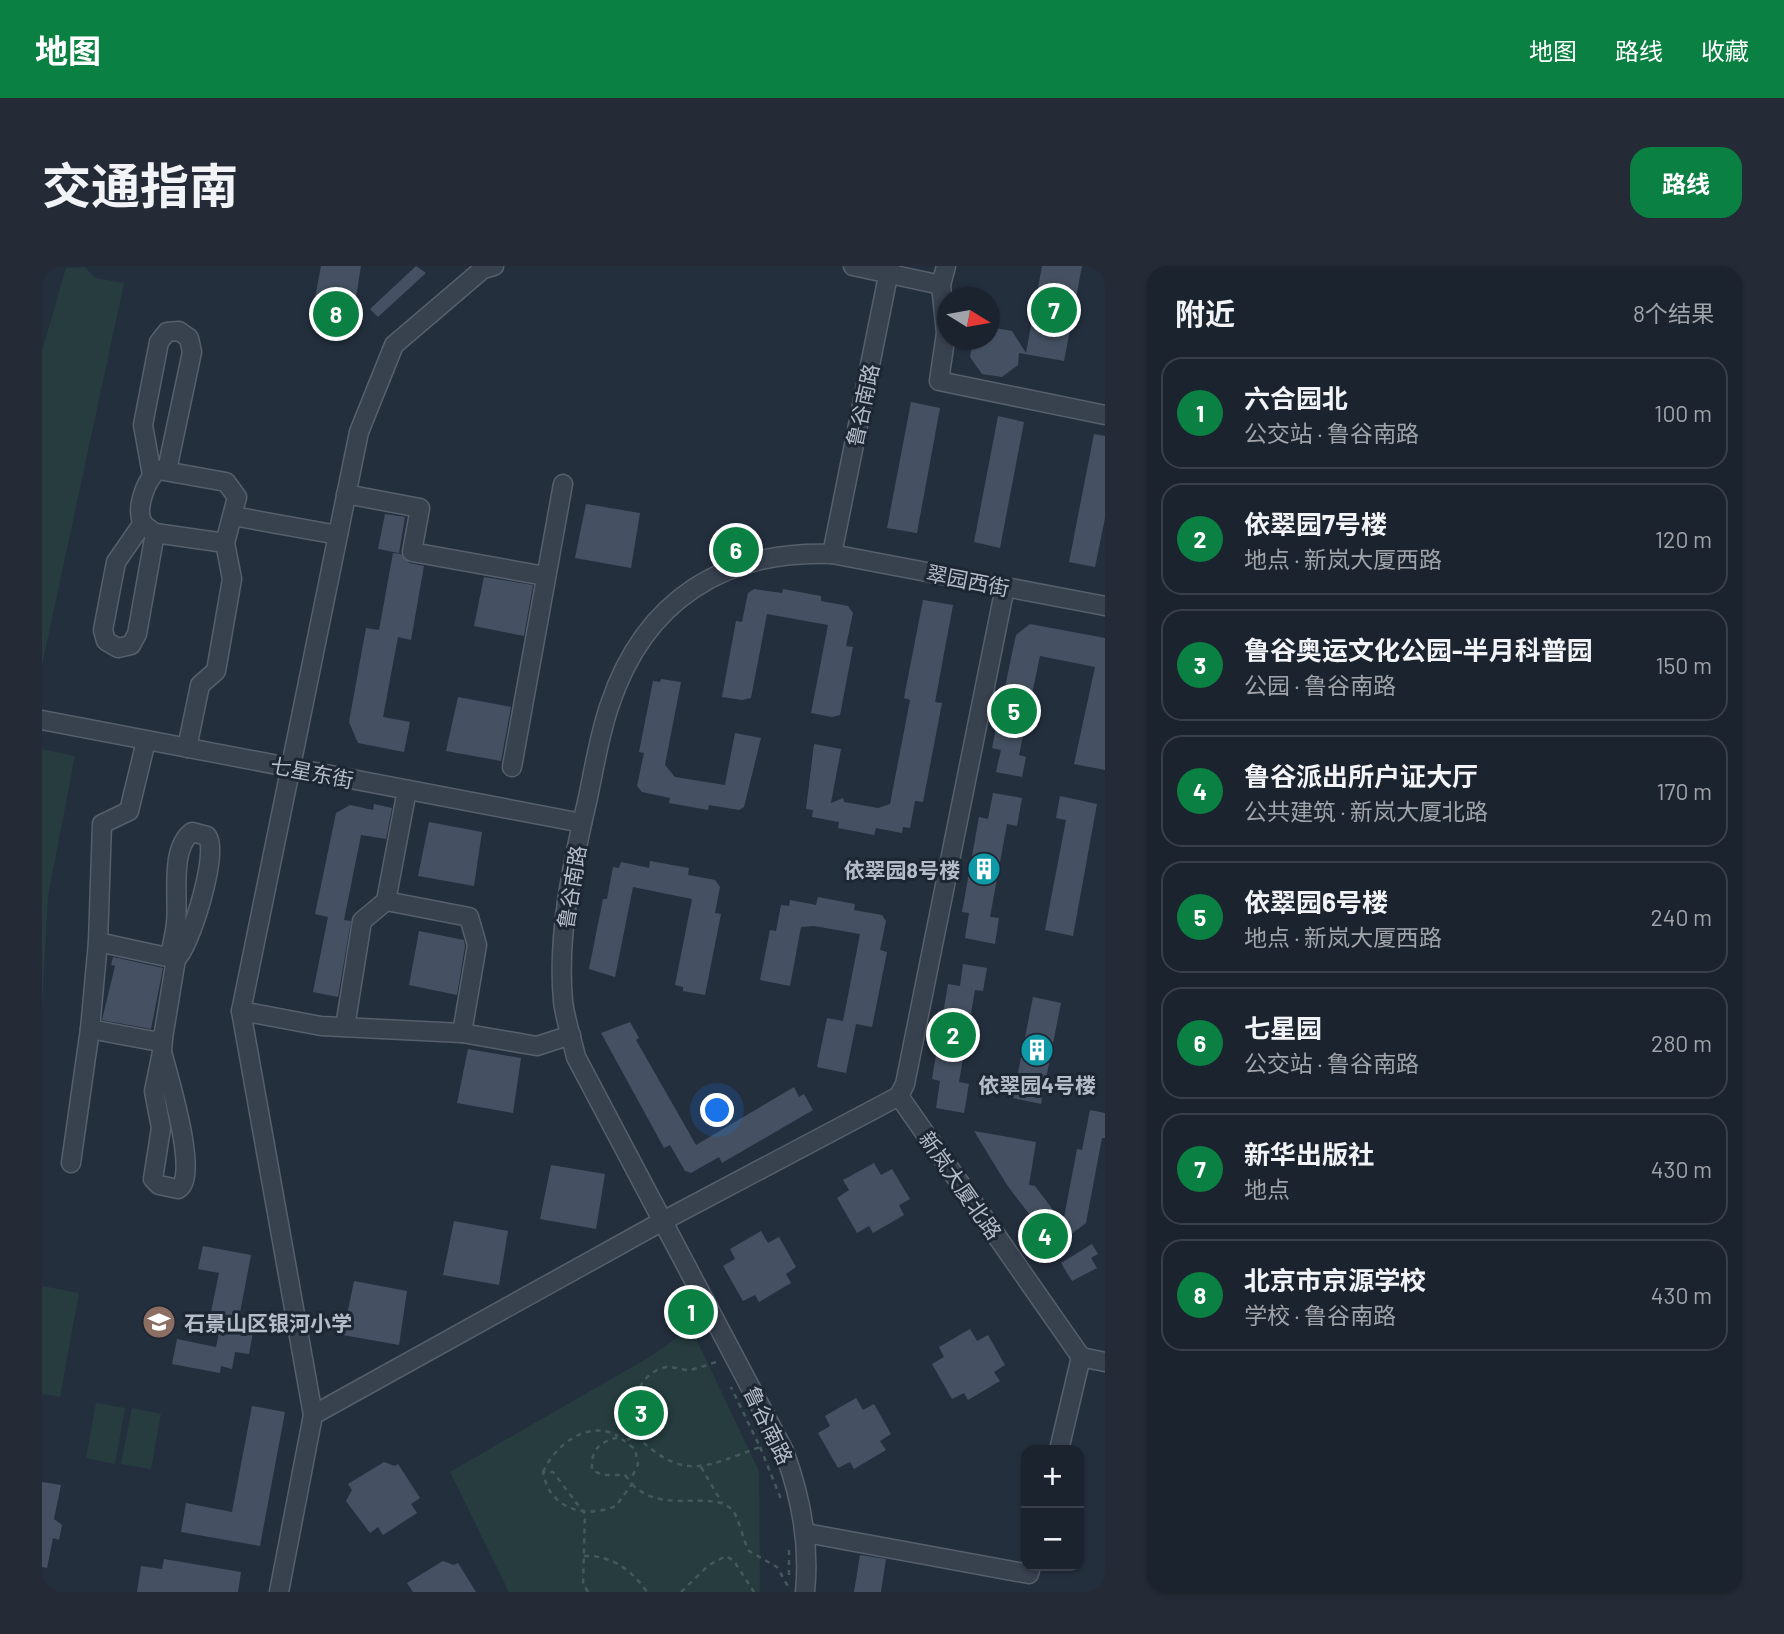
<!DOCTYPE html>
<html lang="zh">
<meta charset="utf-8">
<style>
:root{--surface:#1b232e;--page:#242b36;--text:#f1f3f6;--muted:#a0a4aa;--line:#39404a;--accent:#0b8043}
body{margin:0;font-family:Barlow,"Noto Sans SC",sans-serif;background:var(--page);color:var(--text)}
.controls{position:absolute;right:21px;bottom:21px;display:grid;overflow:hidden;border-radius:14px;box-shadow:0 2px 5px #0004}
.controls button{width:63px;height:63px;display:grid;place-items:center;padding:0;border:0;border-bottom:2px solid var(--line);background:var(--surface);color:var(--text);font:35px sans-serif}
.compass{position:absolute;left:895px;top:21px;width:63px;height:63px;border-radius:50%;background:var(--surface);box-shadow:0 2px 5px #0004;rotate:101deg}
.you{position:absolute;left:676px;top:845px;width:24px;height:24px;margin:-18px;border:5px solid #fff;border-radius:50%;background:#1a73e8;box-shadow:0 0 0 10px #1a73e833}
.badge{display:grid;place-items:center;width:46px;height:46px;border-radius:50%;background:var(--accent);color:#fff;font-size:23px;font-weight:700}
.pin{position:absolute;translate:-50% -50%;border:4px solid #fff;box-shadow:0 2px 7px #0006}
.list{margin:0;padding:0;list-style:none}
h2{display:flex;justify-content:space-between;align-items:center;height:91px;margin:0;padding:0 28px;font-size:30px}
h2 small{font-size:23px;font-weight:400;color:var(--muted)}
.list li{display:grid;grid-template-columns:46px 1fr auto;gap:21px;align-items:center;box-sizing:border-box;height:112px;margin:0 14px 14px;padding:0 14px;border:2px solid var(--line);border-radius:21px}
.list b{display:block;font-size:26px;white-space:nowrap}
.list p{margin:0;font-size:23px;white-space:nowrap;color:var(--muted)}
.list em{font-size:23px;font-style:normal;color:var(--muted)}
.map{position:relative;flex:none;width:1063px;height:1326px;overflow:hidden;border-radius:21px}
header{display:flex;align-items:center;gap:42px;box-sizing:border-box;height:98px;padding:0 35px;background:var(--accent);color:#fff}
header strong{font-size:33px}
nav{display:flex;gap:38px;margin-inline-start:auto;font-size:24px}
.intro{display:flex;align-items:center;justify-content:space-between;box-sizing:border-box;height:168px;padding:0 42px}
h1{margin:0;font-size:49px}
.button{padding:18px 32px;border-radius:21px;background:var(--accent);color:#fff;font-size:24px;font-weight:700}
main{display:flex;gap:42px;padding:0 42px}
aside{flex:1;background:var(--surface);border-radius:21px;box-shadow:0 2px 5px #0004}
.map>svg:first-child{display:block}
</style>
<header>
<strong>地图</strong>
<nav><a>地图</a><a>路线</a><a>收藏</a></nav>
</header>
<div class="intro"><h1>交通指南</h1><a class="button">路线</a></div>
<main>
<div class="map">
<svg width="1063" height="1326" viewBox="0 0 1063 1326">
<rect width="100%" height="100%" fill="#242f3e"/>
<g fill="#263c3f">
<polygon points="43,1 53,12 82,17 0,399 0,85 24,2"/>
<polygon points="0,483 33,490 6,630 0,740"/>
<polygon points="0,1020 37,1027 18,1131 0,1128"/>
<polygon points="649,1062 717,1205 718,1326 467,1326 408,1206 609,1090"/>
<polygon points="54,1137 83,1142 73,1198 44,1192"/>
<polygon points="90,1142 119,1148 109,1203 79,1198"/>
</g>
<g fill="#455162">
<polygon points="279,0 319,0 312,44 272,37"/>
<polygon points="374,0 384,7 336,51 328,43"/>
<polygon points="1000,0 1040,0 1022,95 977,87 976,99 960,111 940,108 928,91 931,74 948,74 948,61 970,65 984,87"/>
<polygon points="869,136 898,142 875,267 845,262"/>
<polygon points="956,150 982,156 958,282 932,276"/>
<polygon points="1052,168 1063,170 1063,252 1053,301 1027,296"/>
<polygon points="544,238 598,247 589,302 533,292"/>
<polygon points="343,248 363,251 357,287 336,283"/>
<polygon points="351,287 359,288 367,297 382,300 369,374 356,371 341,451 368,456 362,486 316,477 307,456 324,362 337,364"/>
<polygon points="442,311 491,319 482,370 432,360"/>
<polygon points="712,323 740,327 741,323 779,330 779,335 806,340 811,347 804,380 811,381 798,449 790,451 769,447 786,359 725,348 709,432 700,434 680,431 694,355 700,356 706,327"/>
<polygon points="881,334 911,339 893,436 900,437 881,536 873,535 868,562 861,561 860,567 834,562 832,569 796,562 797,556 770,551 771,544 764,543 772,478 799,483 789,537 801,532 802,536 836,542 848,538 868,434 862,432"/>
<polygon points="988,358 1063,372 1063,504 1032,498 1053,401 998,390 977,489 984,491 980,511 954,506 959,484 950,482 974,369"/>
<polygon points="619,413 639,416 623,499 633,511 683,519 693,467 719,472 702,541 697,544 667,539 666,544 627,537 628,532 600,526 595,520 602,487 597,486 611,415 618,416"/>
<polygon points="416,431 469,441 459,495 404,485"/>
<polygon points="951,527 980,532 975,560 965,558 948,651 957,652 953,678 923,672 927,647 920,646 937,551 946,553"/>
<polygon points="1018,530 1055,538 1031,670 1003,664 1024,554 1014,552"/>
<polygon points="332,538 350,542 344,573 319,569 302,654 309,655 296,731 271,726 286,651 273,648 294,547 308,539 331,544"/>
<polygon points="387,556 440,566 432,620 376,610"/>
<polygon points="608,595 647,602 646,609 673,614 678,621 673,647 679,648 663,729 641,725 641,721 633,719 650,633 591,621 573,711 547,703 561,633 565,633 571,601 577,602 579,596 607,602"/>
<polygon points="776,631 813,638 812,644 840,649 844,655 838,684 845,686 830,761 814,758 804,807 775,801 785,752 801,755 818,668 772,660 759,661 748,720 718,714 728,664 734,665 739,639 747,640 748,634 774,639"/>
<polygon points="377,665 422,674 423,680 415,729 367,719"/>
<polygon points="71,691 121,702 109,763 60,754 73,700 69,699"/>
<polygon points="921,698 945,702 941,725 933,724 917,816 927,818 922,847 894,842 898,815 890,813 906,718 918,720"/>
<polygon points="991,731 1019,737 999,838 971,832"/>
<polygon points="588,756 597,772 594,774 654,879 752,821 757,831 762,828 771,844 680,897 677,891 649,907 643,905 628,879 622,882 559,767"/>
<polygon points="426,783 479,792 471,847 415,837"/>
<polygon points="1048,844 1063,847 1063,872 1060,872 1044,957 1012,981 965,919 932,865 994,876 987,919 993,920 1021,957 1035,883 1040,884"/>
<polygon points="832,897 839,909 850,903 868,933 857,939 862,949 831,967 827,960 815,967 795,932 807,924 801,914"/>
<polygon points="509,899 563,908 554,963 498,953"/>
<polygon points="412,955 466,965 457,1019 401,1009"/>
<polygon points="719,965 726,977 737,971 754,1001 744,1008 749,1017 717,1036 713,1029 701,1035 681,1000 693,993 688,983"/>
<polygon points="1050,978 1056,988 1049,992 1055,1002 1030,1015 1019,997"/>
<polygon points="161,980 209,989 197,1052 213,1055 207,1088 193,1086 190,1103 179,1100 178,1107 130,1098 135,1073 174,1081 181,1048 169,1046 177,1007 156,1003"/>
<polygon points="312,1015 365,1025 357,1079 301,1069"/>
<polygon points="928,1063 935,1075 946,1069 963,1099 952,1106 958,1115 926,1134 922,1127 910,1133 890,1098 902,1091 897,1081"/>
<polygon points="814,1132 821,1144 832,1138 849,1168 838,1175 844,1184 812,1203 808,1196 796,1202 776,1167 788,1160 783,1150"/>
<polygon points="210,1140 243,1146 218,1280 139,1266 144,1237 190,1246"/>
<polygon points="342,1196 353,1200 356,1198 378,1232 369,1238 375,1247 341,1269 336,1261 328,1267 304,1235 310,1224 306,1218"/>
<polygon points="0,1216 19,1219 12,1253 20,1259 17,1274 11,1272 5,1302 0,1301"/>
<polygon points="818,1289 844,1293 839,1326 812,1326"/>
<polygon points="122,1293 199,1306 196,1326 95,1326 99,1300 120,1303"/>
<polygon points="401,1295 412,1299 416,1297 434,1326 371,1326 365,1317"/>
</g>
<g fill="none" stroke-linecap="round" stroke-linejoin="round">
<defs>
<g id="minor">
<polyline points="811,0 899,19 904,0"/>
<polyline points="899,19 904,67 897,115 1063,149"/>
<path d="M117,204L184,216L195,231L183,277L113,267C109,264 103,261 100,256C94,241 104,212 117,204Z"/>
<polyline points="110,209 101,159 117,76 125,66 137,65 147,72 150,86 125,204"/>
<polyline points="304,228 378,242 370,286 503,310"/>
<polyline points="191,250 296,269"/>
<polyline points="101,257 74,296 61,364 64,375 76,382 89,379 95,368 113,267"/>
<polyline points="790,288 848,0"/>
<polyline points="0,454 540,557"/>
<polyline points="145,482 158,419 174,405 190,313 183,277"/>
<polyline points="470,501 521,218"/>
<polyline points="344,635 427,651 435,679 420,767"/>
<path d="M128,690C130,679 133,668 134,657C137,632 127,583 150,566L165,570C178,584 148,682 134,693"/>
<polyline points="199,745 279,760 420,767 495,780 529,769"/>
<polyline points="303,761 320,655 344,635 365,524"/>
<polyline points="48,763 112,775 121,772 134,693 56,676"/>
<path d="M120,786L112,825L119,862L111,913L117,919L136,923C158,912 126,809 120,786L121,772"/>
<polyline points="857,830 863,818 963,321"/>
<polyline points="857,830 1039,1091 1063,1096"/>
<polyline points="29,897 48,763 56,676 60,558 87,545 104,475"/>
<polyline points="271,1149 619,956 857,830"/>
<polyline points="1017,1184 1039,1091"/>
<polyline points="764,1267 987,1308 989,1300"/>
<polyline points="237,1326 271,1149 199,745 317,166 352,79 441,3 452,0"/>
<path d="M763,1326C768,1277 759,1231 742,1185L534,791C530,773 523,753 521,735C515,669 530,600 545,536C552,504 557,469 568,438C603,334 682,284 790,288L1063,340"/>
</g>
</defs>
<use href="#minor" stroke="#565f6c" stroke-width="21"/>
<g stroke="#44595c" stroke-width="2.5" stroke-dasharray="5 5" stroke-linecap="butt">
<path d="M594,1170C643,1216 662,1201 718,1181L689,1121"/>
<path d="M585,1174L594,1170C587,1144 593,1108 624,1101C631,1100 639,1104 646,1104C657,1103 670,1096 677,1096"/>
<polyline points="718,1181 739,1233"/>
<polyline points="659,1201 680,1237"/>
<path d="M501,1206C513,1179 546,1153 576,1170"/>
<path d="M590,1218C620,1250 673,1222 691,1245C697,1252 701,1275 707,1285L735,1301L747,1322"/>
<polyline points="747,1284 747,1309"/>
<path d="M542,1290C569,1289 590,1304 605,1326"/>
<path d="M546,1326L541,1318L543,1248L511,1206H501C507,1243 543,1253 574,1240L590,1218L583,1209H561L550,1204C549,1183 557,1176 577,1171L593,1183L596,1198L590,1211L586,1213"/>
<polyline points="639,1326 667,1299 684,1290 692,1295 712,1326"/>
</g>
<use href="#minor" stroke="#38414e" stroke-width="18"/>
</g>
<defs>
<symbol id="building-disc" viewBox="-11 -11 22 22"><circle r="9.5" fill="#0f9aa8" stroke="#1d2633"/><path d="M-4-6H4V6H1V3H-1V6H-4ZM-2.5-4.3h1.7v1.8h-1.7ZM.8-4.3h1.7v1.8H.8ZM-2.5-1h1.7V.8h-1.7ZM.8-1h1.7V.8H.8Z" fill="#fff"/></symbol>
<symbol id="school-disc" viewBox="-11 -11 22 22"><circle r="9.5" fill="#8d6e63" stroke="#1d2633"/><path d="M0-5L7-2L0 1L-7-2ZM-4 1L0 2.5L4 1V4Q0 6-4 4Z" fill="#fff"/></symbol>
</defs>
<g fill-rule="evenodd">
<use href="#building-disc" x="923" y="584" width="38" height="38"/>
<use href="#building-disc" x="976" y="765" width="38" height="38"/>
<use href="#school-disc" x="98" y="1037" width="38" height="38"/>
</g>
<g text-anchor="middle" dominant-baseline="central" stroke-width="6" stroke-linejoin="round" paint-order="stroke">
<g font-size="21" fill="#b4bcc9" stroke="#1d2633">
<text transform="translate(820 139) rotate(-78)">鲁谷南路</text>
<text transform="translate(926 314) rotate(11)">翠园西街</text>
<text transform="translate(270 506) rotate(11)">七星东街</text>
<text transform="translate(529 621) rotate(-81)">鲁谷南路</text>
<text transform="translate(919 919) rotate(55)">新岚大厦北路</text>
<text transform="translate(727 1159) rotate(64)">鲁谷南路</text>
</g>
<g font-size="21" font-weight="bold" fill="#b4bcc9" stroke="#1d2633" text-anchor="end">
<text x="918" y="603">依翠园8号楼</text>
<text x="995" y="818" text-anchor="middle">依翠园4号楼</text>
<text x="142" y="1056" text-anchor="start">石景山区银河小学</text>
</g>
</g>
</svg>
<div class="controls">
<button>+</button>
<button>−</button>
</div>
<svg class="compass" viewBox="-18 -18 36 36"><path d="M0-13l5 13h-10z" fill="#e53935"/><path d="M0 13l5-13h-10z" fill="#a0a4aa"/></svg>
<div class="you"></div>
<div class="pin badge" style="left:649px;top:1046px">1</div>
<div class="pin badge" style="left:911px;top:769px">2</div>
<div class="pin badge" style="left:599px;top:1147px">3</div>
<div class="pin badge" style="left:1003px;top:970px">4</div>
<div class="pin badge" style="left:972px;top:445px">5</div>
<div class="pin badge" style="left:694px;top:284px">6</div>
<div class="pin badge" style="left:1012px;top:44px">7</div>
<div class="pin badge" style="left:294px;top:48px">8</div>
</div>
<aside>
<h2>附近<small>8个结果</small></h2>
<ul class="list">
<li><span class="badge">1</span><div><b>六合园北</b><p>公交站 · 鲁谷南路</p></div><em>100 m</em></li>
<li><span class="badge">2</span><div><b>依翠园7号楼</b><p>地点 · 新岚大厦西路</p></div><em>120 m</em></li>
<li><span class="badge">3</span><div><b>鲁谷奥运文化公园-半月科普园</b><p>公园 · 鲁谷南路</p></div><em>150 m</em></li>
<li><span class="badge">4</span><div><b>鲁谷派出所户证大厅</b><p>公共建筑 · 新岚大厦北路</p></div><em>170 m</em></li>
<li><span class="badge">5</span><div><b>依翠园6号楼</b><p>地点 · 新岚大厦西路</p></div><em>240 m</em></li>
<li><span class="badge">6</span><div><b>七星园</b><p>公交站 · 鲁谷南路</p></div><em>280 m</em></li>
<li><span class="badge">7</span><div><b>新华出版社</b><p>地点</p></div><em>430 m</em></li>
<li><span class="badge">8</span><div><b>北京市京源学校</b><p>学校 · 鲁谷南路</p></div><em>430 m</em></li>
</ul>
</aside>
</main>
